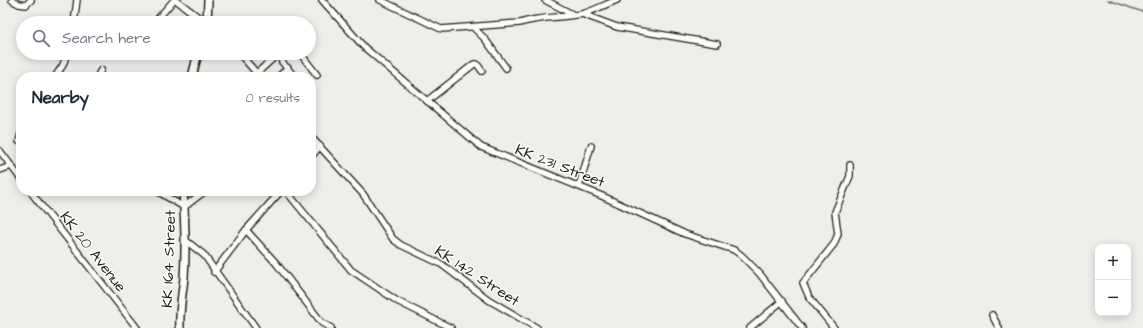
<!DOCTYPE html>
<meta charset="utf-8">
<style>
:root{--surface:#fff;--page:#f2f2f3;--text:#1f2937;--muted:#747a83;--line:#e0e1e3}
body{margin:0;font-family:"Architects Daughter",sans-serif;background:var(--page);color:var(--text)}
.controls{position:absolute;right:12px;bottom:12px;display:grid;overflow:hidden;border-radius:8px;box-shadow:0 2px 10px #0003}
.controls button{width:36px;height:36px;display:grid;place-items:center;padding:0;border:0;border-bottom:1px solid var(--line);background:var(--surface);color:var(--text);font:20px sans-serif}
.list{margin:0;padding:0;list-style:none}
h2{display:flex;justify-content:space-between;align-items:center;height:52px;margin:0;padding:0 16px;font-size:17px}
h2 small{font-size:13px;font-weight:400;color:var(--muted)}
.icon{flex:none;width:22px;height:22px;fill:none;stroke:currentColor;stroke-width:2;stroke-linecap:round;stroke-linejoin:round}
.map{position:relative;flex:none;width:1143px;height:328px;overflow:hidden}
.search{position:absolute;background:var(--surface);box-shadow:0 2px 10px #0003;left:16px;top:16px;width:300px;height:44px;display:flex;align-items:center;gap:10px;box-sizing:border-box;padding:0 14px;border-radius:22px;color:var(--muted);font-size:15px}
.panel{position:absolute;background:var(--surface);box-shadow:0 2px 10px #0003;left:16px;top:72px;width:300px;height:124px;border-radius:16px}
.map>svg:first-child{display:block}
</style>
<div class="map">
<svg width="1143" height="328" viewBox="0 0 1143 328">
<rect width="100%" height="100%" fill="#f0eeea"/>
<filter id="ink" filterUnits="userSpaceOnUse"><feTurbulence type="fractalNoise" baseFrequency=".025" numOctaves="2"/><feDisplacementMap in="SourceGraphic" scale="8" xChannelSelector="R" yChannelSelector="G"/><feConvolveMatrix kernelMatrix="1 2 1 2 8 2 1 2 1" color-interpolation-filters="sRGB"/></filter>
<g filter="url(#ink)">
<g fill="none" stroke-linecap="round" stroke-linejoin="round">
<polyline stroke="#706f6d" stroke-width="1.5" points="1108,0 1143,12"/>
<defs>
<g id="minor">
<polyline points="12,0 19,4 26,5 31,0"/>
<polyline points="176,0 206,23"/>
<polyline points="322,0 364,47 481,147 602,196 685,234 734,250 741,255 759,273 802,328"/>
<path d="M380,0L441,29L520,23C540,16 562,18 582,14C594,11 606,4 617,0"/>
<polyline points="545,0 572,14"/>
<polyline points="582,14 617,27 717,44"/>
<polyline points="74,23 77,0"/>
<polyline points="154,23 174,0"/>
<polyline points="473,27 485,39 506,68"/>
<polyline points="239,53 260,77"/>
<polyline points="300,53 317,75"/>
<polyline points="282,62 295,77"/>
<polyline points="257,73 279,53"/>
<polyline points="55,77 63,65 67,53"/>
<polyline points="97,77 101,70"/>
<polyline points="278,77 288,68"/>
<polyline points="427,101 474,64 477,64 482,71"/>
<polyline points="311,137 363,194 393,239 401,245 441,264 489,300 537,328"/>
<polyline points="19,141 21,134"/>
<polyline points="0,151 21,179"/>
<polyline points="311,157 320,146"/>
<polyline points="0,170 11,166"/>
<polyline points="579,186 591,146"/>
<polyline points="30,191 137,328"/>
<polyline points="157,191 184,207 205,191"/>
<polyline points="286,191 351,270 397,301 451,328"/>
<polyline points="246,230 276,263 322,323 331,328"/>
<polyline points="185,240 204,255 256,328"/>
<polyline points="214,272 246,230 281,191"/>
<polyline points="992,315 999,328"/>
<polyline points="750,328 782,301"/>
<polyline points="834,328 809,297 803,283 834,244 838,234 835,212 850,176 850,165"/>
</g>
<g id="major">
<polyline points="207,23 208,0"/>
<polyline points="192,77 198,53"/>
<path d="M180,328C179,311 182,296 184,278C186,249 185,220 183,191"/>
</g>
</defs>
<use href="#minor" stroke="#1c1c1c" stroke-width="8"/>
<use href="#major" stroke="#1c1c1c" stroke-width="10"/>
<use href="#minor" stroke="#fdfcf7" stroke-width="5.5"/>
<use href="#major" stroke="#fdfcf7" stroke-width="7"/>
</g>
</g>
<g text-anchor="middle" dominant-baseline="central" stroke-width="3" stroke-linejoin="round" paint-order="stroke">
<g font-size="15" fill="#1c1c1c" stroke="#fdfcf7">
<text transform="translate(560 166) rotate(21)">KK 231 Street</text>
<text transform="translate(93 252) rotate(52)">KK 20 Avenue</text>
<text transform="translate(169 259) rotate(-88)">KK 164 Street</text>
<text transform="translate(477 276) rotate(33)">KK 142 Street</text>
</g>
</g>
</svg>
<div class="controls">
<button>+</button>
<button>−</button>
</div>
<div class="search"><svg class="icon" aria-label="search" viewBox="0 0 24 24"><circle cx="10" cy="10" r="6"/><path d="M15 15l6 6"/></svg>Search here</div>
<section class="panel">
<h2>Nearby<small>0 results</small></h2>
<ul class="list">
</ul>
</section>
</div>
